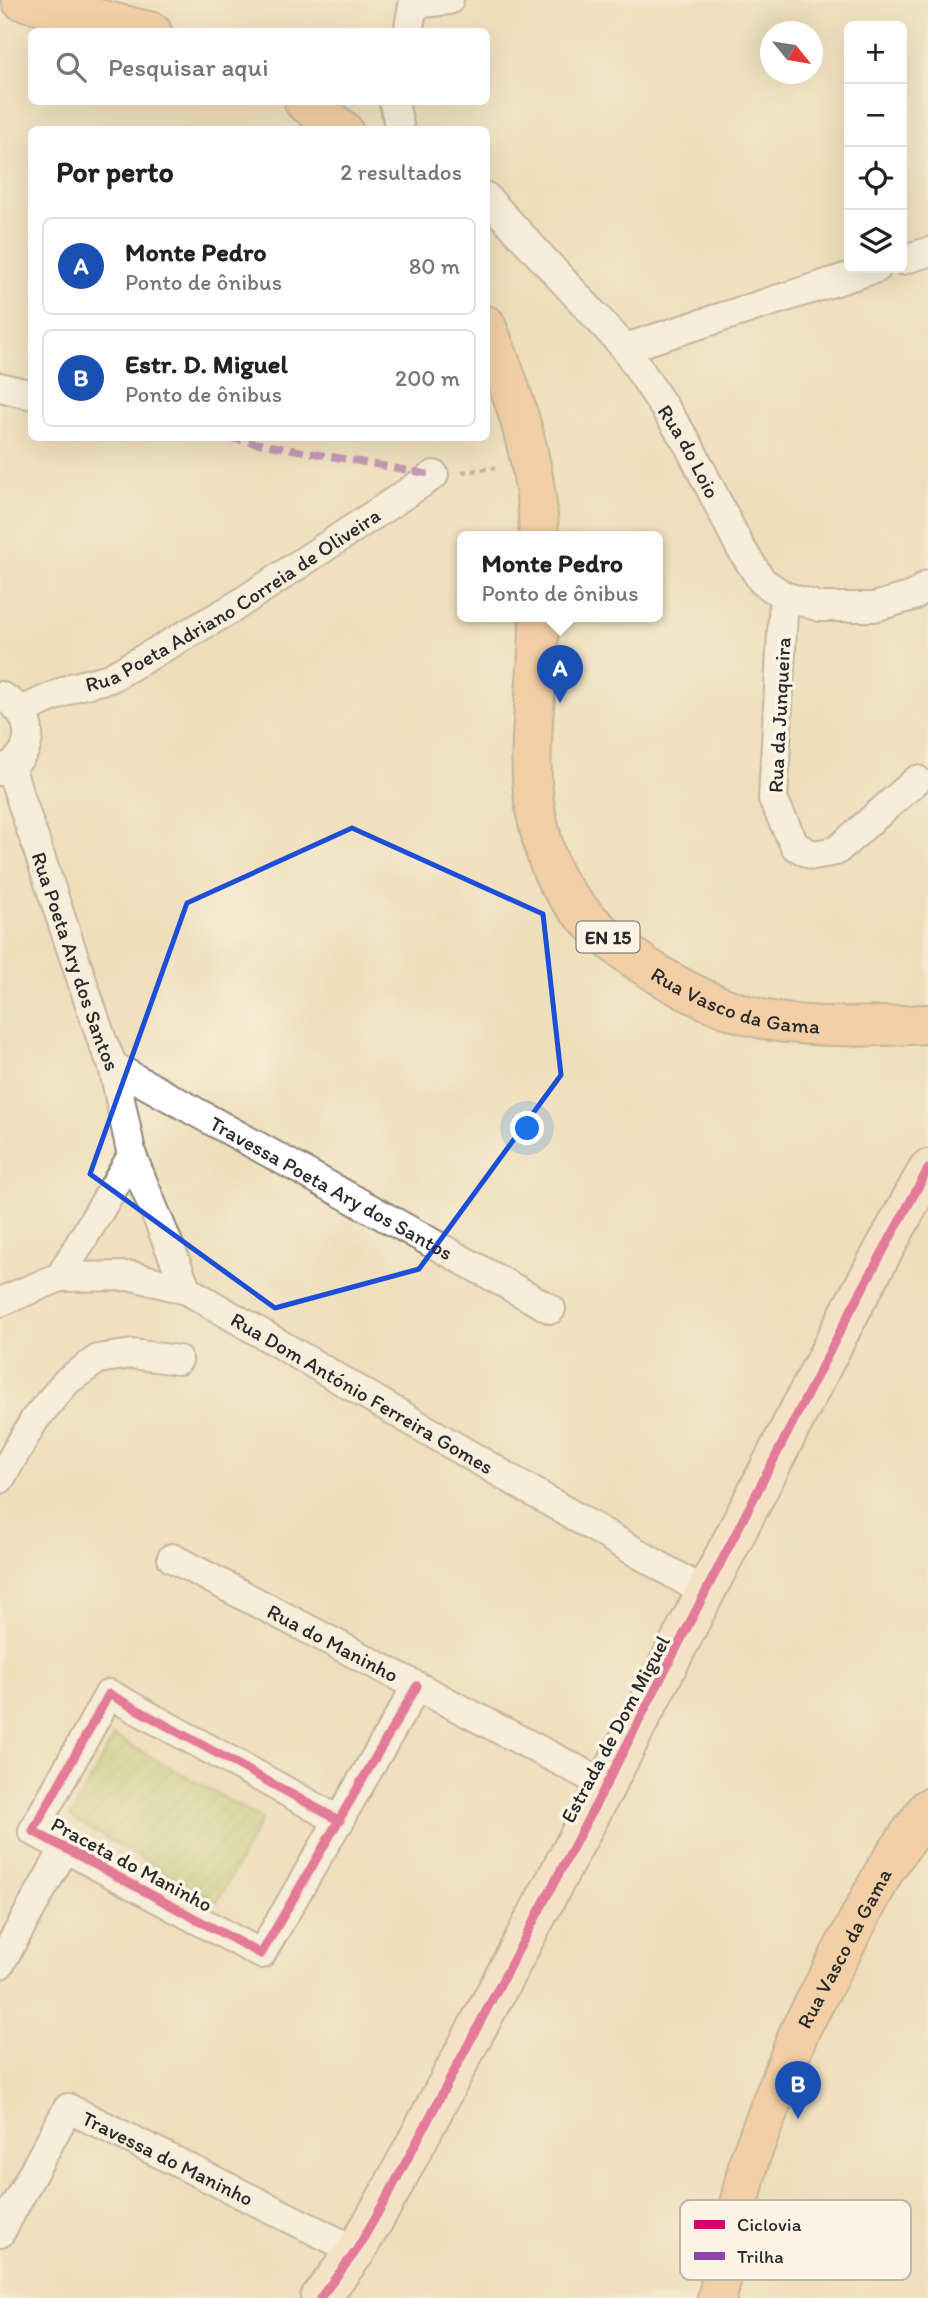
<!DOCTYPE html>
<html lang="pt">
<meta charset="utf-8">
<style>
:root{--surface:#fff;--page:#f2f2f2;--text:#222;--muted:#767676;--line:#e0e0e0;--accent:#0b8043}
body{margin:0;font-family:Itim,sans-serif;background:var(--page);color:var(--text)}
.controls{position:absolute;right:21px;top:21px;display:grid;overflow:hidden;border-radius:10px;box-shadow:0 7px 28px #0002}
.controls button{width:63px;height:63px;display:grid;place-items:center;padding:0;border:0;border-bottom:2px solid var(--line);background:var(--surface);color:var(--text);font:35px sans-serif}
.compass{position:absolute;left:760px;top:21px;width:63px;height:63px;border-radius:50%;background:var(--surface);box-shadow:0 7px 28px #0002;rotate:120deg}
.you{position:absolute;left:528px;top:1129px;width:24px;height:24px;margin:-18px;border:5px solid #fff;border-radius:50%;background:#1a73e8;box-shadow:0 0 0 10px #1a73e833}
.badge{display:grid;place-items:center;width:46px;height:46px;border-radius:50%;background:var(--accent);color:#fff;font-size:23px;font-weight:700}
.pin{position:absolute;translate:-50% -58px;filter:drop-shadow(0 2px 4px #0008)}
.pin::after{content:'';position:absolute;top:37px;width:24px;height:21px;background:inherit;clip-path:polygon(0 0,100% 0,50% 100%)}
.popup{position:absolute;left:457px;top:531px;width:206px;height:91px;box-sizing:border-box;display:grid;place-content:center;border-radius:10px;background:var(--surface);filter:drop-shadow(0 2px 5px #0005);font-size:23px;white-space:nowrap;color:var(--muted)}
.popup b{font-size:26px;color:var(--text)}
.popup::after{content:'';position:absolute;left:50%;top:100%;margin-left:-14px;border:14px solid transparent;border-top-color:var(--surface)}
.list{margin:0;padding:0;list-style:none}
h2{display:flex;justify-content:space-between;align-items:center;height:91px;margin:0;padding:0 28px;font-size:30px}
h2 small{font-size:23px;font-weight:400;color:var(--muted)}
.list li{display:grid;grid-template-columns:46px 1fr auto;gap:21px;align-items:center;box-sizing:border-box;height:98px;margin:0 14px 14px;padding:0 14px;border:2px solid var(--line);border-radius:10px}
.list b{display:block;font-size:26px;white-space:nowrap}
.list p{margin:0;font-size:23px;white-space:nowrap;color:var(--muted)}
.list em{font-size:23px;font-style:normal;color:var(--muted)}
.icon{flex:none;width:38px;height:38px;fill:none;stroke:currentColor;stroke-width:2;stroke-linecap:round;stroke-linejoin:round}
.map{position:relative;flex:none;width:928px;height:2298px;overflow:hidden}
.search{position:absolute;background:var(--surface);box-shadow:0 7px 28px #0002;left:28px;top:28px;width:462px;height:77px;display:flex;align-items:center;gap:18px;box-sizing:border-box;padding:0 24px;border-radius:10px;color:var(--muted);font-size:26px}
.panel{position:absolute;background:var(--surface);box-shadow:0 7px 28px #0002;left:28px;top:126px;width:462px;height:315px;border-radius:10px}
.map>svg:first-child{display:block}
</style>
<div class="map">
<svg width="928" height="2298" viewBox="0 0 928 2298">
<defs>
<pattern id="garden-furrows" width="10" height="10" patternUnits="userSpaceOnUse" patternTransform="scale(1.75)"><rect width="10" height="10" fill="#b2c86d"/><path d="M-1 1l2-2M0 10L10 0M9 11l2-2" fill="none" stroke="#99ac5f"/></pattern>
</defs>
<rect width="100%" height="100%" fill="#fcf5e5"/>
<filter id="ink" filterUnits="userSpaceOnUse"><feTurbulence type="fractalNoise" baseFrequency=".0143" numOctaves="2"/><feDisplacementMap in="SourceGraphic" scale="14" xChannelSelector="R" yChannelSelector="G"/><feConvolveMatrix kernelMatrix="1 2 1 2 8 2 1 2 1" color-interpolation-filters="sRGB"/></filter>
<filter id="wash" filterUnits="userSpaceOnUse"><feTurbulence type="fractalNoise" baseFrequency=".00686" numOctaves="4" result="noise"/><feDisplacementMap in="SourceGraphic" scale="28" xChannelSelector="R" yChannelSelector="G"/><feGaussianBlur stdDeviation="1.57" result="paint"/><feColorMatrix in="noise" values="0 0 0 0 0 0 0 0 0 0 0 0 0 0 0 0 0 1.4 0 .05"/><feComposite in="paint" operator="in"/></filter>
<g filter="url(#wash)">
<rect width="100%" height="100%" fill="#efdebc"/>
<polygon fill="url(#garden-furrows)" stroke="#6e7a4c" stroke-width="2" points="114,1736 262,1819 217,1902 70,1817"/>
</g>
<g filter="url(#ink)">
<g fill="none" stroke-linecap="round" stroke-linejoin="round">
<defs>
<g id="street">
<polyline points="414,4 449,0"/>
<polyline points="408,32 414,0"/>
<polyline points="394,102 400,130"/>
<path id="s1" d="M486,197L625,348L687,442L740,547L762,581L784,596L820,607H874L913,596L928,585"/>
<polyline points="902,260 928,252"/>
<polyline points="625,348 877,268"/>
<polyline points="0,387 32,395"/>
<polyline points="784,596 773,799 795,846 813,855 836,851 917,780"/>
<path d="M0,696C37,712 38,756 0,771"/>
<path id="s2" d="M21,711L74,687L110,678L233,608L434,475"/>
<path id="s3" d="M10,767L103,1043L113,1066L132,1156L187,1290"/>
<path id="s4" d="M113,1066L551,1309"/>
<polyline points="60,1277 132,1156"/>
<path id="s5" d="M0,1302L60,1277L133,1276L187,1290L706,1593"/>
<polyline points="0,1479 35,1419 67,1381 98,1359 132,1354 178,1360"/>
<path id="s6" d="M172,1558L606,1785"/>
<polyline points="340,1821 109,1694 33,1831 261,1954 417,1686"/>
<polyline points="0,1964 65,1848"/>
<path id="s7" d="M0,2233L68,2108L356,2251"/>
</g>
<polyline id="secondary" points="320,2298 356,2251 391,2190 606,1785 852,1308 928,1169"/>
<g id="primary">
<polyline points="21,0 152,32"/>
<polyline points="304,102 343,130"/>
<path d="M486,325C513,392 538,464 539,537"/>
<path id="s8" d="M539,617C540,682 524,750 536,814C541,836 547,865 559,884C602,950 707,1014 785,1023C832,1028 880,1027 928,1024"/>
<path id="s9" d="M717,2298L750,2158L800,2030L886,1868L928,1808"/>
</g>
</defs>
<use href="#street" stroke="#8d8474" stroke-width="32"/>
<use href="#secondary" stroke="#8d8474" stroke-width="42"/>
<use href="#primary" stroke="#8d8474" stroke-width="42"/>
<polyline stroke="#8d8474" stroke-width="4.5" stroke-dasharray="5 5" stroke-linecap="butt" points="462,472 495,468"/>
<use href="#street" stroke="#fff" stroke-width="28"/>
<use href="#secondary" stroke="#fde4d0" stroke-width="38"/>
<use href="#primary" stroke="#f9bc89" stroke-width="38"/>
<polyline stroke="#8e44ad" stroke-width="7" stroke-dasharray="14 7" stroke-linecap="butt" points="228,438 434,475"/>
<defs>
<g id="cycleway">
<polyline points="340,1821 109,1694 33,1831 261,1954 417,1686"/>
<polyline points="320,2298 356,2251 391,2190 606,1785 852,1308 928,1169"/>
</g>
</defs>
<use href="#cycleway" stroke="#fcf5e5" stroke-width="13"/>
<use href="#cycleway" stroke="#d6006c" stroke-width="9"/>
</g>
</g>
<path d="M0 0H928V2298H0ZM352,828L543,914L561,1075L419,1269L275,1308L90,1174L187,903Z" fill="#efdebc" fill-opacity=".55" fill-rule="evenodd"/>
<path fill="none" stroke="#1d4ed8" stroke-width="5" stroke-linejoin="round" d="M352,828L543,914L561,1075L419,1269L275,1308L90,1174L187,903Z"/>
<g text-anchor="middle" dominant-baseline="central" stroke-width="7" stroke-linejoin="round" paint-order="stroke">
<rect fill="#fcf5e5" stroke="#6a6863" stroke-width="2" x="576.5" y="921.5" width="63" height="31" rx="5"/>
<g font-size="19" font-weight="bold" fill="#2b2b2b">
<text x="608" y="937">EN 15</text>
</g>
<g font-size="21" fill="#2b2b2b" stroke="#fcf5e5">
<text stroke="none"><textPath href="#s1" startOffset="327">Rua do Loio</textPath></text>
<text stroke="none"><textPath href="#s2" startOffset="240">Rua Poeta Adriano Correia de Oliveira</textPath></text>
<text transform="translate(779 715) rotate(-87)">Rua da Junqueira</text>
<text stroke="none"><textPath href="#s3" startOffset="205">Rua Poeta Ary dos Santos</textPath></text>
<text stroke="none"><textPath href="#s8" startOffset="490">Rua Vasco da Gama</textPath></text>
<text stroke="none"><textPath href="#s4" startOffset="250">Travessa Poeta Ary dos Santos</textPath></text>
<text stroke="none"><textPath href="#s5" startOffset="397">Rua Dom António Ferreira Gomes</textPath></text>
<text stroke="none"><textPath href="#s6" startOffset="182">Rua do Maninho</textPath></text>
<text transform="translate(615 1729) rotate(-62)">Estrada de Dom Miguel</text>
<text transform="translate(132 1864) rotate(28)">Praceta do Maninho</text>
<text stroke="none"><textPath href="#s9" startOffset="374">Rua Vasco da Gama</textPath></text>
<text stroke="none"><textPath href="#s7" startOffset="254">Travessa do Maninho</textPath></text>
</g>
</g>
<rect x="680" y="2200" width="231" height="80" rx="10" fill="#fcf5e5" stroke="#bdb8ad" stroke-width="2"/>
<rect x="694" y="2220" width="31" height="9" fill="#d6006c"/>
<rect x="694" y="2252" width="31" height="8" fill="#8e44ad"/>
<g font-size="19" fill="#2b2b2b">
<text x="737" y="2231">Ciclovia</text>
<text x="737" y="2263">Trilha</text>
</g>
</svg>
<div class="controls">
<button>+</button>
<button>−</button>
<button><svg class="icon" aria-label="locate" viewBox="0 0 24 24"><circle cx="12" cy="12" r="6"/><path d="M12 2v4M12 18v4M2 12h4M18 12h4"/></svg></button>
<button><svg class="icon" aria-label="layers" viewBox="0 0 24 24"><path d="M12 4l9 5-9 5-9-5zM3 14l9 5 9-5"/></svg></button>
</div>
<svg class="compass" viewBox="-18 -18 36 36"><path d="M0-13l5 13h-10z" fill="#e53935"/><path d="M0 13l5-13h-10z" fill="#767676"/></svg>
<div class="you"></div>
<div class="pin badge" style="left:560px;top:703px;background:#1a4fb4">A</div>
<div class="popup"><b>Monte Pedro</b>Ponto de ônibus</div>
<div class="pin badge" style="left:798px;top:2119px;background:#1a4fb4">B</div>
<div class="search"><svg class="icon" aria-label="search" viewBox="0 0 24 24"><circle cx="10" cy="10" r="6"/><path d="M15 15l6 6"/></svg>Pesquisar aqui</div>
<section class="panel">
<h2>Por perto<small>2 resultados</small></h2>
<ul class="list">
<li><span class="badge" style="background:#1a4fb4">A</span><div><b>Monte Pedro</b><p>Ponto de ônibus</p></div><em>80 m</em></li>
<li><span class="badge" style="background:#1a4fb4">B</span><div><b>Estr. D. Miguel</b><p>Ponto de ônibus</p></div><em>200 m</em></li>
</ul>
</section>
</div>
